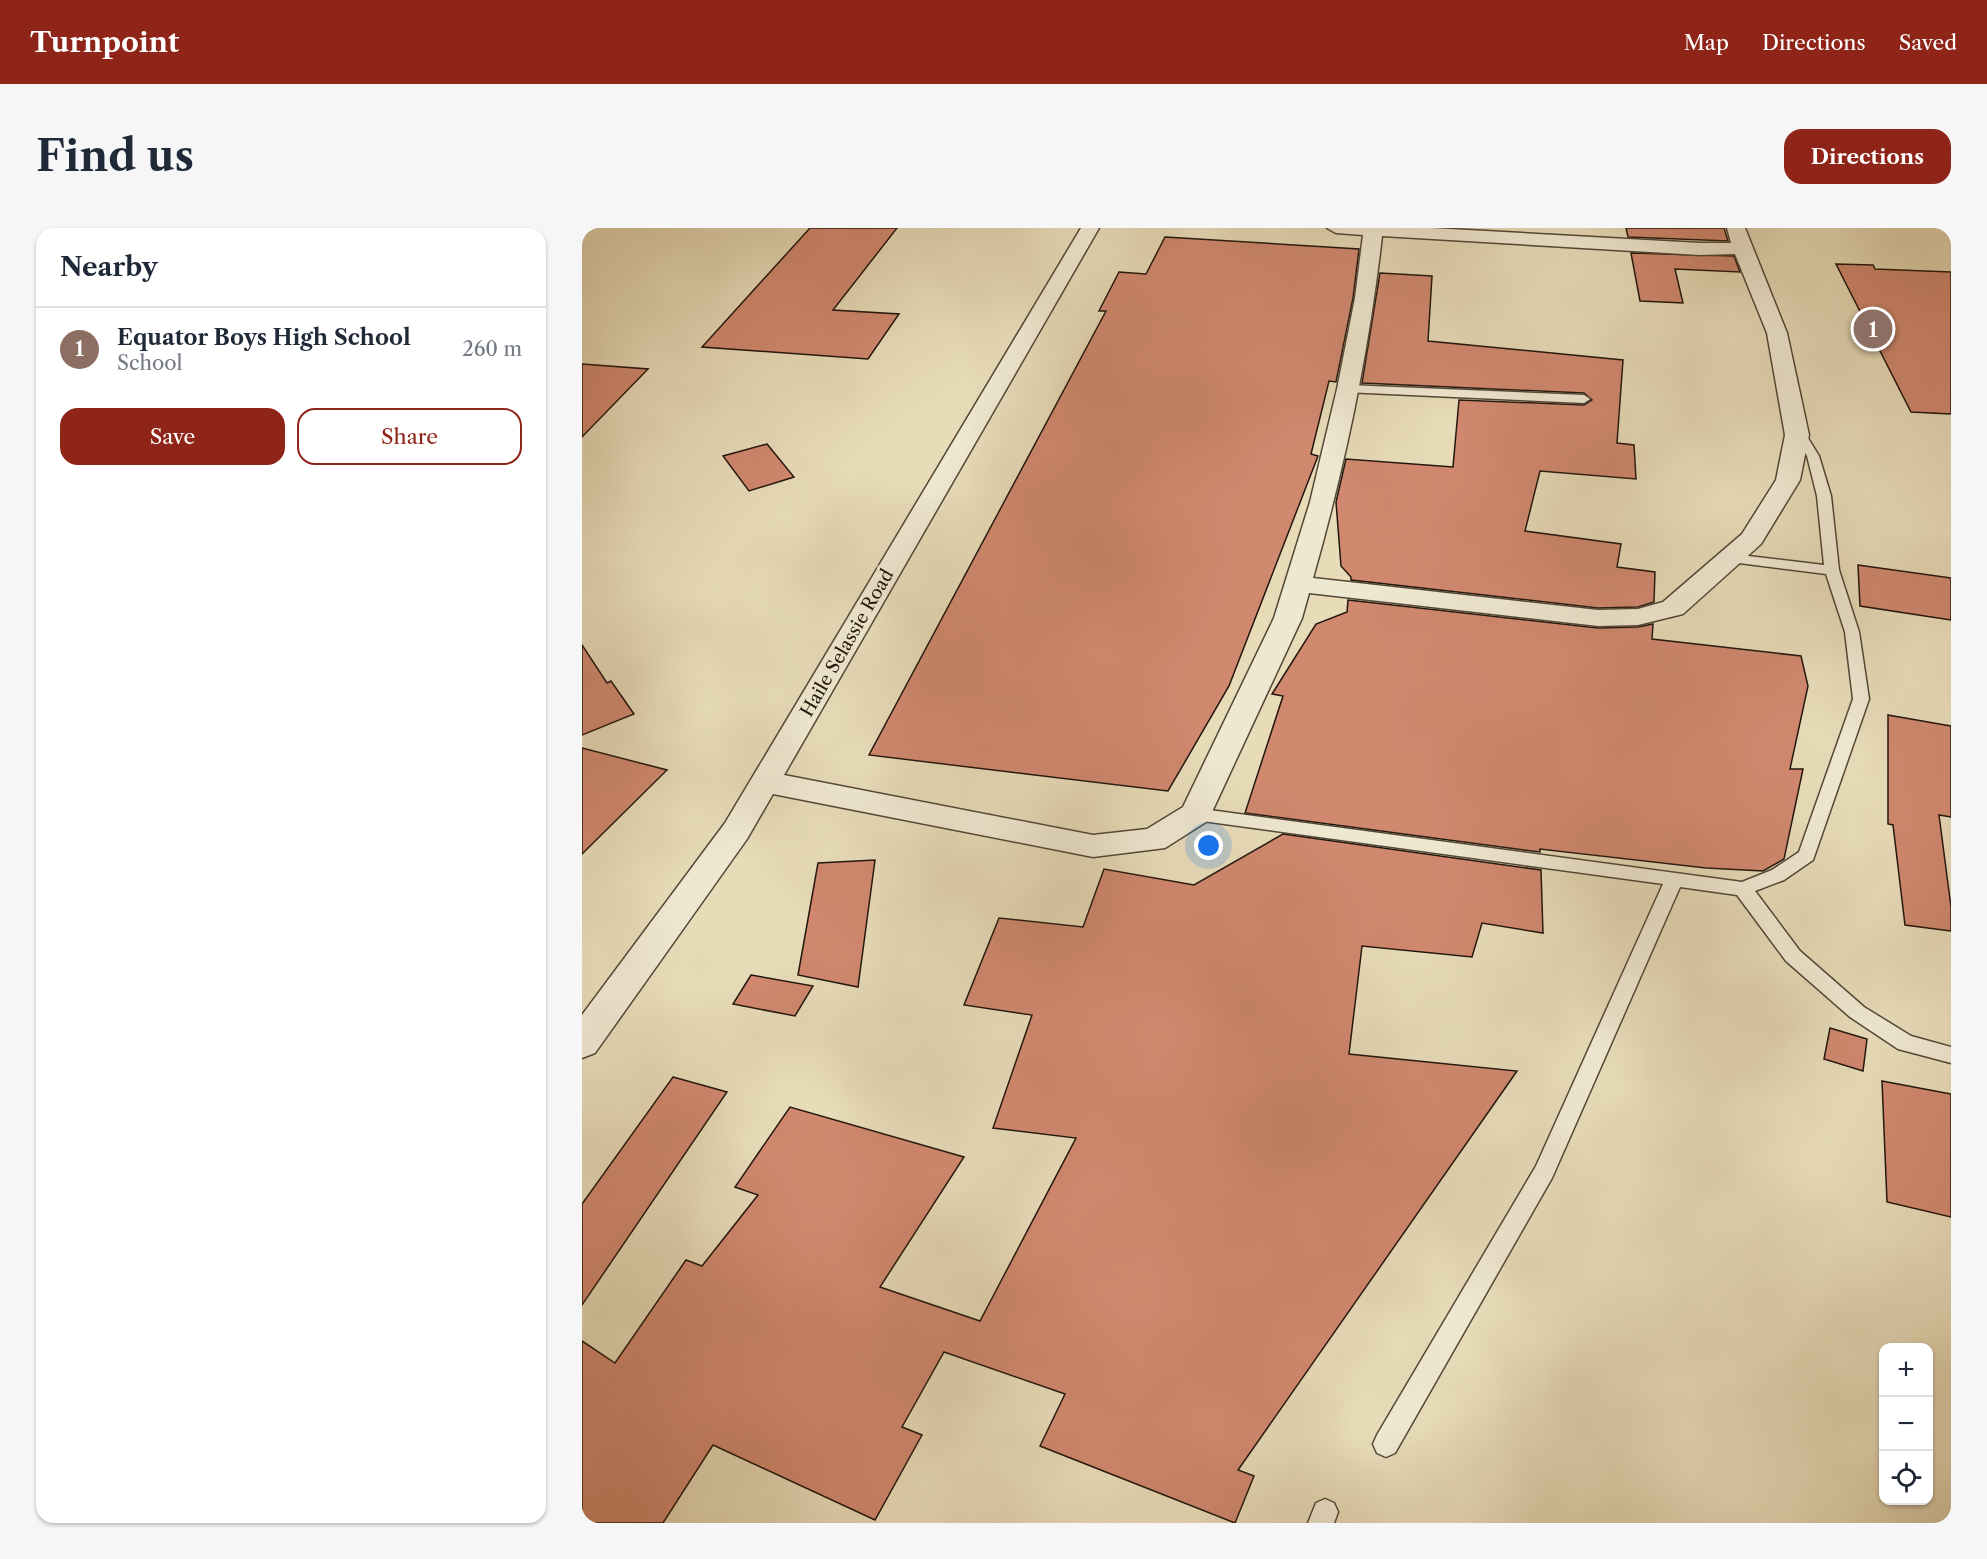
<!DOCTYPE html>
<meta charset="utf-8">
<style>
:root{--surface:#fff;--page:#f6f6f7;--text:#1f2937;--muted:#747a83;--line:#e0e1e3;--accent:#8f2418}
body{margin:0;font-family:"Libre Caslon Text",serif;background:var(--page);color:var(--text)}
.controls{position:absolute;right:18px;bottom:18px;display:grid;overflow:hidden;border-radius:12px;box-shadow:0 2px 4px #0004}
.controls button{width:54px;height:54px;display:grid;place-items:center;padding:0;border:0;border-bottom:2px solid var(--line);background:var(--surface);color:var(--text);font:30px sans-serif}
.you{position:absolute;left:627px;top:618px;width:21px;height:21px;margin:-15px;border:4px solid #fff;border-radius:50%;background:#1a73e8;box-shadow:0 0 0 9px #1a73e833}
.badge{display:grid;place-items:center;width:39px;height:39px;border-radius:50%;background:var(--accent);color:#fff;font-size:20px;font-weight:700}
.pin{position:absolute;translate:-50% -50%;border:3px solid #fff;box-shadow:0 2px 6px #0006}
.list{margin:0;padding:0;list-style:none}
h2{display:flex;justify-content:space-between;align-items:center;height:78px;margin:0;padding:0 24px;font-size:26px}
h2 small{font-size:20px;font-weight:400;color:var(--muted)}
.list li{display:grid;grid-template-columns:39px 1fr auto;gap:18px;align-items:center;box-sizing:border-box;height:84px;padding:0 24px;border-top:2px solid var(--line)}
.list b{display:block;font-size:22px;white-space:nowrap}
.list p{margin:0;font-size:20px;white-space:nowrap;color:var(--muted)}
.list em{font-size:20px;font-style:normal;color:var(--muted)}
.actions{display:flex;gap:12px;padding:18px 24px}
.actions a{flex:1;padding:14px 0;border:2px solid var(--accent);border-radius:18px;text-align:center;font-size:21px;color:var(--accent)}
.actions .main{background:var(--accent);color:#fff}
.icon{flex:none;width:33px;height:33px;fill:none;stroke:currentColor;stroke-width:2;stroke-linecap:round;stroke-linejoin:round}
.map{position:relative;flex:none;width:1369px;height:1295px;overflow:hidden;border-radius:18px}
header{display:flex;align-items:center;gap:36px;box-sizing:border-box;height:84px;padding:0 30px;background:var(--accent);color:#fff}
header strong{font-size:28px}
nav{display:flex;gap:33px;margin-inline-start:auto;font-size:21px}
.intro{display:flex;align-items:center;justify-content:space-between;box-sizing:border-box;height:144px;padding:0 36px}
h1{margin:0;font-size:42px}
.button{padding:15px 27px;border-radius:18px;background:var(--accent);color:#fff;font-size:21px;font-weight:700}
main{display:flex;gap:36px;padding:0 36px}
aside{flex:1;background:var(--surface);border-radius:18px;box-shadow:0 2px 4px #0004}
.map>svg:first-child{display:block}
</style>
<header>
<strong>Turnpoint</strong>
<nav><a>Map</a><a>Directions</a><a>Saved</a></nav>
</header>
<div class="intro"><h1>Find us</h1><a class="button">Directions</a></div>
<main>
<aside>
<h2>Nearby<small></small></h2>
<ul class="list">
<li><span class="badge" style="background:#8d6e63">1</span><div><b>Equator Boys High School</b><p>School</p></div><em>260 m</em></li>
</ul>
<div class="actions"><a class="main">Save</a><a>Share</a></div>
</aside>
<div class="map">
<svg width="1369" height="1295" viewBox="0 0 1369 1295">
<rect width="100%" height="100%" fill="#e7dbb8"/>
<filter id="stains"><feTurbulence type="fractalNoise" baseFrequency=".00333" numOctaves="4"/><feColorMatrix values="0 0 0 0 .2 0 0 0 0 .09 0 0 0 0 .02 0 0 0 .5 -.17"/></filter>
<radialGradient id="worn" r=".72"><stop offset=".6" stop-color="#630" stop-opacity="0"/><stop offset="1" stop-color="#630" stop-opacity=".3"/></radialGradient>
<g fill="#d0886f" stroke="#22160d" stroke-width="1.5">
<polygon points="228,0 315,0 251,82 317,86 286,131 120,119"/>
<polygon points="1044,0 1142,0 1146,13 1046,9"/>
<polygon points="583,9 777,21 771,70 754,154 747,153 729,226 736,228 647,458 586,563 287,527 524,83 517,83 537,44 564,46"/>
<polygon points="1049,25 1152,28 1158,44 1093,41 1101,75 1058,73"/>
<polygon points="1254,36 1291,37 1293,41 1369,44 1369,186 1329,184"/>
<polygon points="798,45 850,48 846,113 1041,132 1035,215 1052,217 1054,251 958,243 943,303 1039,316 1035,339 1073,344 1072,374 1056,379 1016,380 769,352 769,349 759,338 754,274 764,231 871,239 877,172 1002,177 1010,172 1002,165 780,155"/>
<polygon points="0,136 66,141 0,209"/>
<polygon points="185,216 212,249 167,263 141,228"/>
<polygon points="1276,337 1369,350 1369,392 1278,378"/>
<polygon points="766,372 1016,400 1056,399 1071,396 1070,411 1219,428 1226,458 1208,541 1221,541 1202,631 1181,643 1124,640 958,621 958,624 663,585 701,468 690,466 734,396 765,384"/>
<polygon points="0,417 25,455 29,453 52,486 0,507"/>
<polygon points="1306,487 1369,498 1369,589 1357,587 1369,679 1369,703 1323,697 1311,597 1306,596"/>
<polygon points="0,520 85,542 0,626"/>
<polygon points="701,606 959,642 961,705 900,695 890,729 780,718 767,826 935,843 656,1242 672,1248 653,1295 458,1218 483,1166 362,1124 320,1199 340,1207 293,1292 131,1217 81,1295 0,1295 0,1113 33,1135 104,1032 120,1038 176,967 153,959 208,879 382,929 298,1059 398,1093 494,910 411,900 450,787 382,777 417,690 501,699 522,641 612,657"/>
<polygon points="293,632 276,759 216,747 236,635"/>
<polygon points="169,747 231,758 213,788 151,776"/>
<polygon points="1248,800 1285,811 1281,843 1242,831"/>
<polygon points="91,849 145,864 0,1077 0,976"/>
<polygon points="1300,853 1369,866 1369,989 1305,974"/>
</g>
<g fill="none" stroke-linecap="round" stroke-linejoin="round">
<defs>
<g id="lane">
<polygon points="766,157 1002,167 1008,171 1002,175 762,164 760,161"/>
<polygon points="1214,196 1218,197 1237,228 1249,268 1257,342 1277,404 1287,471 1231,632 1202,652 1173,663 1218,723 1282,779 1329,808 1369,819 1369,835 1316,821 1268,789 1204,733 1155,667 1098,659 970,950 813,1225 804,1229 795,1225 791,1216 795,1207 954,938 1081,656 613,592 604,586 613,580 1160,654 1190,642 1217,624 1271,471 1263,404 1244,346 1149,334 1142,330 1149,326 1242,337 1235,268 1225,228 1208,200"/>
<polygon points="743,1271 752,1275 756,1284 752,1295 726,1295 734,1275"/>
</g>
<path id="street" d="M499,0H517L202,547L511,607L565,601L601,579L692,390L728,274L755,161L773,70L781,7L754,5L745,0H850L1118,15H1149L1145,0H1163L1205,105L1227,207L1218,252L1179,316L1101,386L1056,397L1016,398L727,365L720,390L629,586L624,594L583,620L511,629L191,566L165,611L13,825L0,830V787L143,595ZM800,8L1118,27L1153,26L1185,105L1203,207L1194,252L1160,306L1081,374L1056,381L1016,382L731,350C763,238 787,124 800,8Z"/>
</defs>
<use href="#lane" stroke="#534738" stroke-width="3"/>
<use href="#street" stroke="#534738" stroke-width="3"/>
<use href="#lane" fill="#efe8d1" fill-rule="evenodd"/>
<use href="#street" fill="#efe8d1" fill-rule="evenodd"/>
</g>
<g text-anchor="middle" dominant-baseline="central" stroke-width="6" stroke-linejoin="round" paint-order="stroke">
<g font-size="18" fill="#22160d" stroke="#efe8d1">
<text transform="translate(265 415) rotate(-60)">Haile Selassie Road</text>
</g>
</g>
<rect width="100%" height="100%" filter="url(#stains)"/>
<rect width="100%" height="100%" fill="url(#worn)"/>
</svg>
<div class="controls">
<button>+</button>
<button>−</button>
<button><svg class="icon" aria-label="locate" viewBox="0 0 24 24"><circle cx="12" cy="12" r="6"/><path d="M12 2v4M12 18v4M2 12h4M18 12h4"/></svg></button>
</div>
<div class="you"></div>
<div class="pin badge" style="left:1291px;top:101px;background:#8d6e63">1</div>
</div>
</main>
